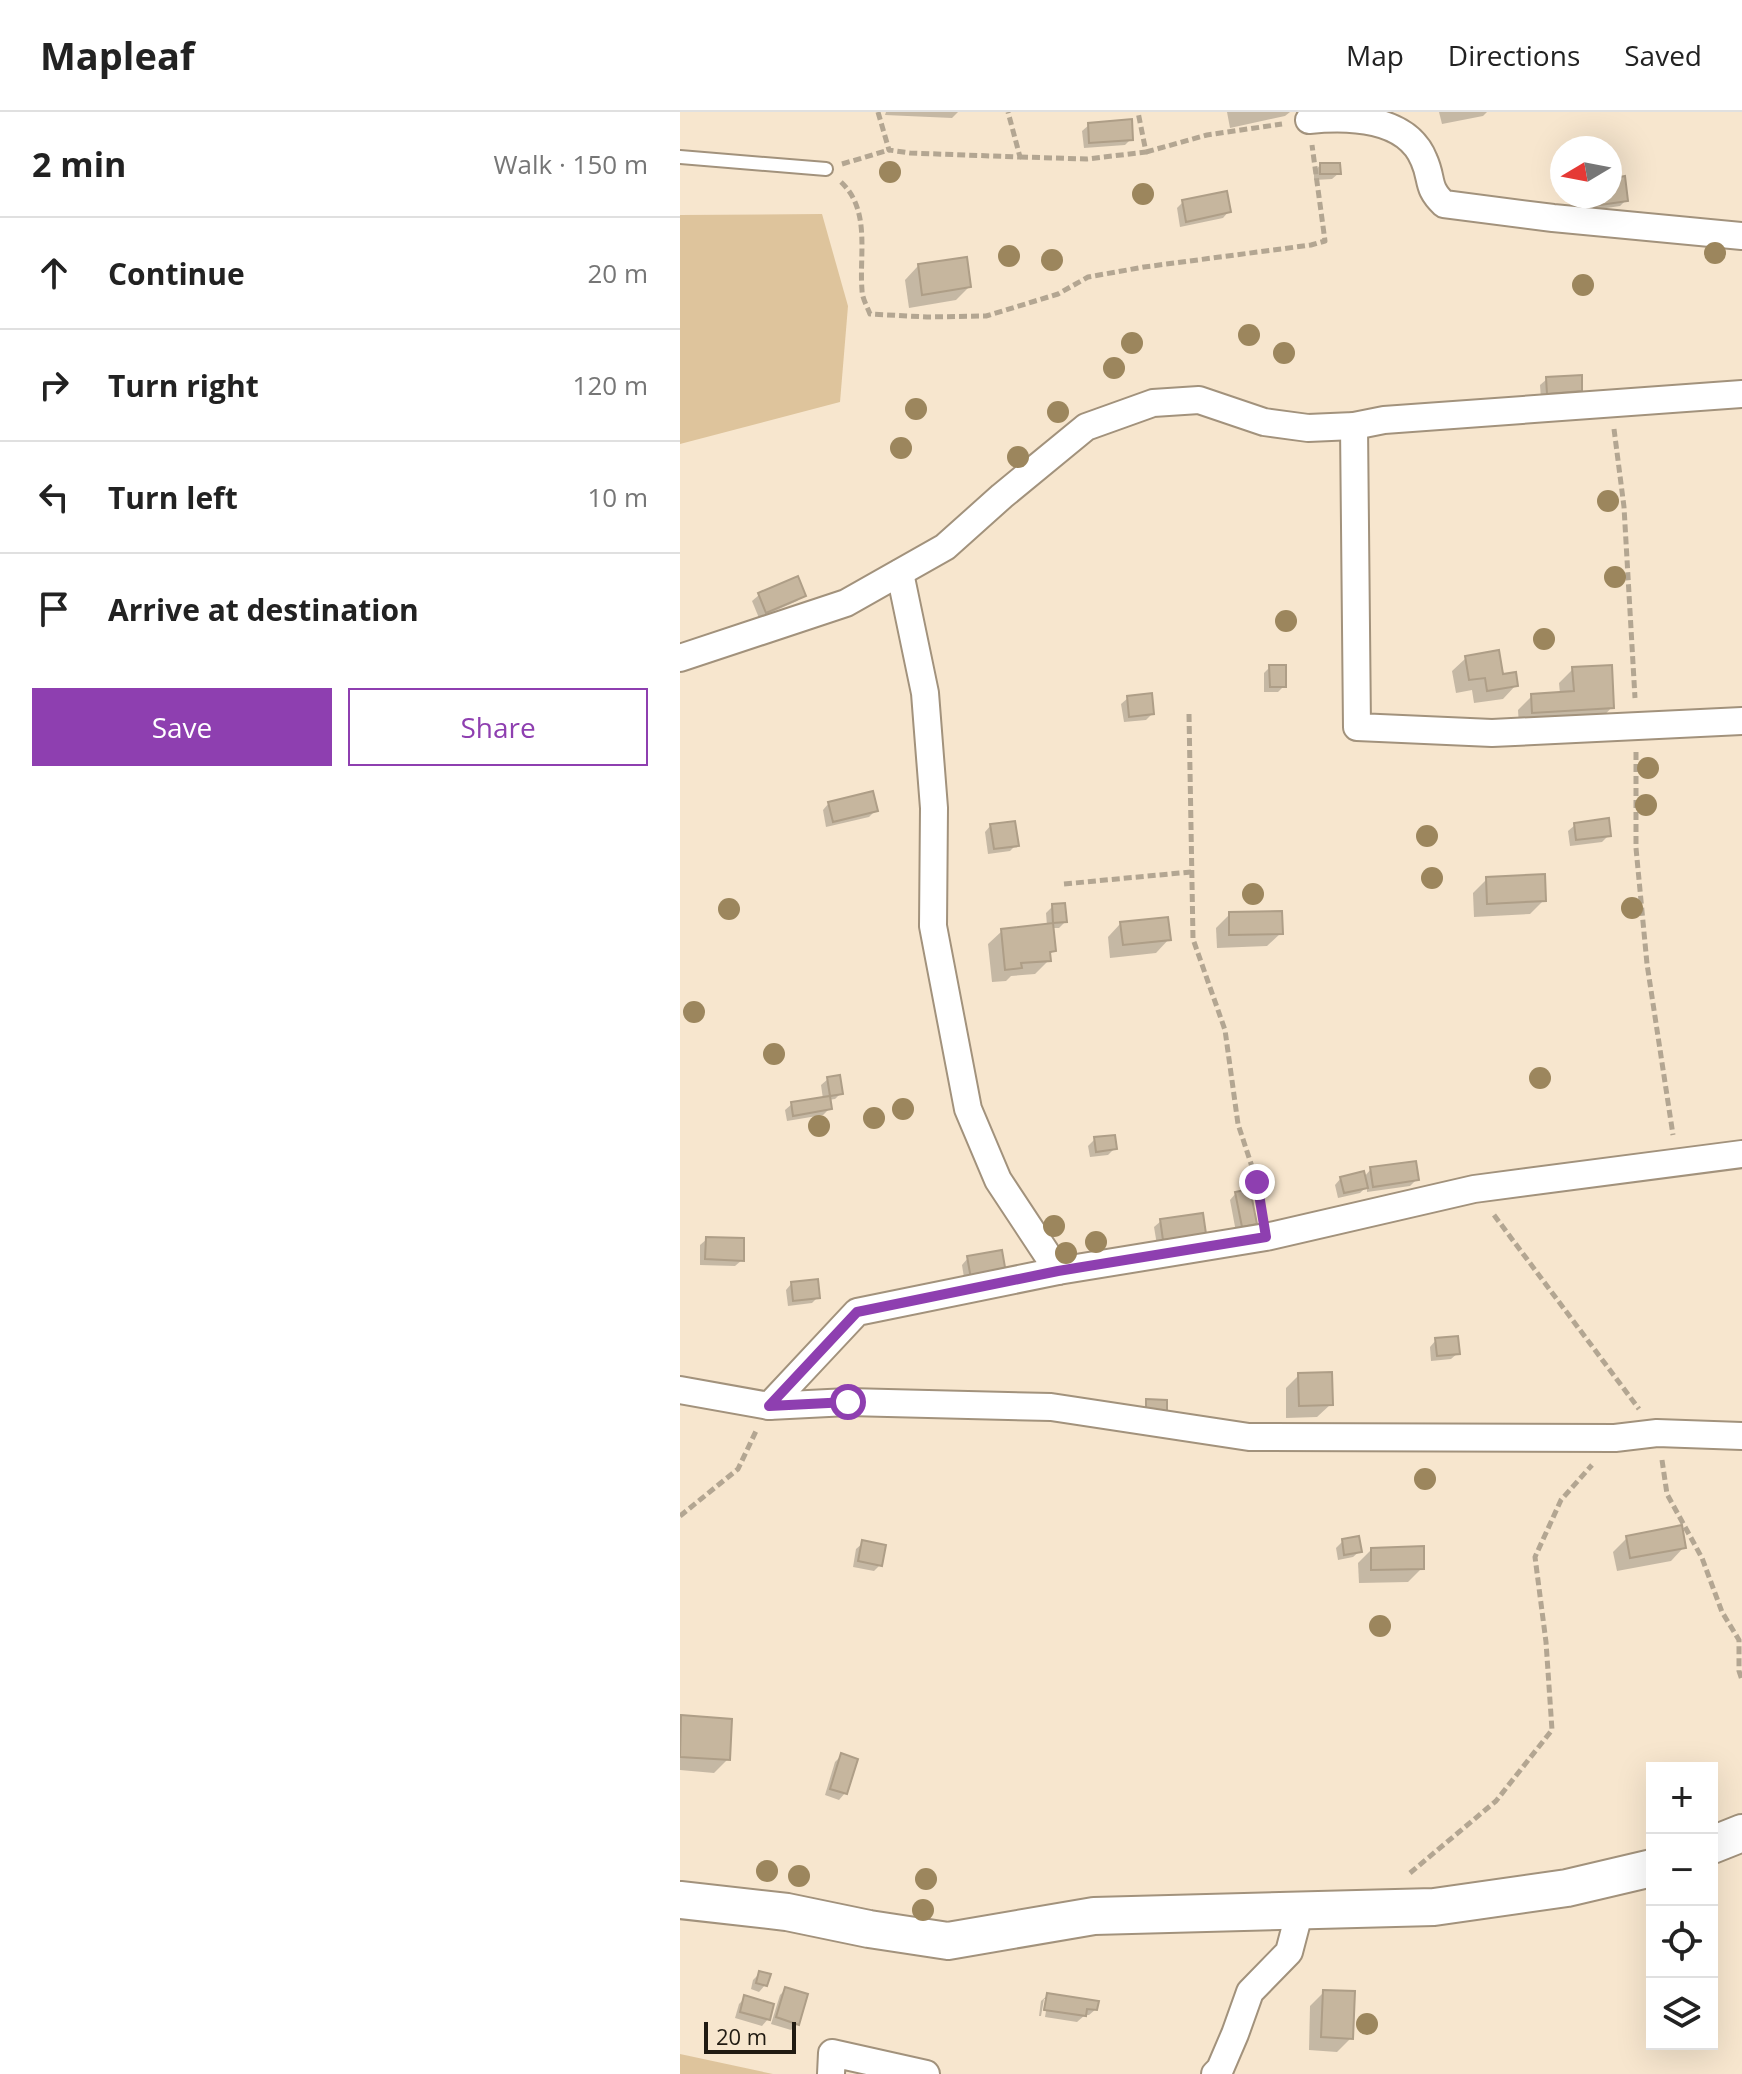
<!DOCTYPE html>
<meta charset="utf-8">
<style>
:root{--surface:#fff;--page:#f6f6f6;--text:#222;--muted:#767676;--line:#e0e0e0;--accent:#8e3fb0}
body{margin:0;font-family:"Open Sans",sans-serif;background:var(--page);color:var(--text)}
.controls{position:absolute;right:24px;bottom:24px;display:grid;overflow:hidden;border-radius:0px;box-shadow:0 8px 32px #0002}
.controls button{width:72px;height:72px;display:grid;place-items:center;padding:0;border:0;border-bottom:2px solid var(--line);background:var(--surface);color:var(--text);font:40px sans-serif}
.compass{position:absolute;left:870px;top:24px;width:72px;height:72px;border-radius:50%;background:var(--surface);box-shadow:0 8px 32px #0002;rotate:260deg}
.scale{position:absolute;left:24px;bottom:20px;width:92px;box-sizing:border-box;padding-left:8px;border:4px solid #211b12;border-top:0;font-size:22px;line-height:28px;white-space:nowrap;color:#211b12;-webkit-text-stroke:6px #f7e6ce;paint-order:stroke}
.stop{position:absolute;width:24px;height:24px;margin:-18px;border:6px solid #8e3fb0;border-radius:50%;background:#fff}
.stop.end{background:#8e3fb0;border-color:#fff;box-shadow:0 2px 8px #0008}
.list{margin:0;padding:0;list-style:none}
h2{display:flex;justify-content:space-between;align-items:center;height:104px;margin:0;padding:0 32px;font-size:34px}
h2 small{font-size:26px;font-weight:400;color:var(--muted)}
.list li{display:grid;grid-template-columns:52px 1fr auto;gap:24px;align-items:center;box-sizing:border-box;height:112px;padding:0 32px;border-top:2px solid var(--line)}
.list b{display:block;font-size:30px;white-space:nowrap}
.list em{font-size:26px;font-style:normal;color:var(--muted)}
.actions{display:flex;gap:16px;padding:24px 32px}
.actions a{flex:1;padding:18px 0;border:2px solid var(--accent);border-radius:0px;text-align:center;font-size:28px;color:var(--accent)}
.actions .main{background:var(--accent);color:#fff}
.icon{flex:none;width:44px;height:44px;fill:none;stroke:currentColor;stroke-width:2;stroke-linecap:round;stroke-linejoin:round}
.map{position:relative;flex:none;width:1062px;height:1962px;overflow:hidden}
header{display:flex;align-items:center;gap:48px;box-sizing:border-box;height:112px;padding:0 40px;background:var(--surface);border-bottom:2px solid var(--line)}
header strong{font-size:38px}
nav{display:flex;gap:44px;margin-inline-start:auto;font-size:28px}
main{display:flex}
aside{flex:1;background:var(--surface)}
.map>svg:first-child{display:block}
</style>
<header>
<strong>Mapleaf</strong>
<nav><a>Map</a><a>Directions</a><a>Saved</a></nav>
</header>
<main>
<aside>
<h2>2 min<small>Walk · 150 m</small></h2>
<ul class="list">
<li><svg class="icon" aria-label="ahead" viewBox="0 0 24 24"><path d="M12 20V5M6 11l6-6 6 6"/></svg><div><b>Continue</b></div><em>20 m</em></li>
<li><svg class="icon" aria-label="right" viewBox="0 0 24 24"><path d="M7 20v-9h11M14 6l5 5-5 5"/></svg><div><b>Turn right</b></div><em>120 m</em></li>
<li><svg class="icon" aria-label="left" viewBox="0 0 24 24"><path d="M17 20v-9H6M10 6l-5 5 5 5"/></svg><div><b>Turn left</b></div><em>10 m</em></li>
<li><svg class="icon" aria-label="arrive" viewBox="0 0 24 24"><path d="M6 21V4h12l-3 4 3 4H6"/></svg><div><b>Arrive at destination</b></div></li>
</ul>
<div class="actions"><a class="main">Save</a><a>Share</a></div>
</aside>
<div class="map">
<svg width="1062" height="1962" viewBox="0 0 1062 1962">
<rect width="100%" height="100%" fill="#f7e6ce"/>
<g fill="#dec49c">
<polygon points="142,102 168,194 160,290 0,332 0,103"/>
<polygon points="0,1942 93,1962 0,1962"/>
</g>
<g fill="#0003">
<polygon points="206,0 278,0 272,6 205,3"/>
<polygon points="547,0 610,0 605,4 550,16"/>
<polygon points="759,0 807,0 803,4 762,12"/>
<polygon points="409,13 451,27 445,33 404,36 402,19"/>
<polygon points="640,53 659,61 652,67 634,68 634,60"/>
<polygon points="930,69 946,88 940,94 900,100 897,84 930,84"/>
<polygon points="503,90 549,99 543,106 500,115 497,96"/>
<polygon points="238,154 289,175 276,188 229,196 225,168"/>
<polygon points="867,267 900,279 894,285 861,287 860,273"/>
<polygon points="79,483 124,483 117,489 79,506 72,489"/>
<polygon points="786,546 822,565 836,573 823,587 794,591 792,578 776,581 772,559"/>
<polygon points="590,555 604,574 598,580 584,580 584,561"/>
<polygon points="893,557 932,595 919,609 839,614 838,598 852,584 880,582 879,571"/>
<polygon points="448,586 472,602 466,608 444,610 441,592"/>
<polygon points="149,691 196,698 189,705 146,715 143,698"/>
<polygon points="311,713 336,733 330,739 308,742 305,720"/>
<polygon points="895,713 929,723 922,730 890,734 888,719"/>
<polygon points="807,767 864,788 850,802 794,805 793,781"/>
<polygon points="373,794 385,810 379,816 372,816 374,838 368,844 369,848 355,862 331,864 326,869 312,870 308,832 322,819 367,814 366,801"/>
<polygon points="550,802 601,821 587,834 537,836 536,816"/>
<polygon points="441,811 489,827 476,841 430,846 428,825"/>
<polygon points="148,967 161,981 155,987 148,988 150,996 143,1003 107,1009 105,998 112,992 143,987 141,973"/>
<polygon points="415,1027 434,1037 428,1043 410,1045 408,1034"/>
<polygon points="691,1057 737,1067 730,1074 687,1080 687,1074 680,1081 658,1086 655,1073 661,1066 684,1065"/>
<polygon points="556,1081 575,1111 568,1118 556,1120 550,1088"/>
<polygon points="481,1109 523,1121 477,1133 474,1115"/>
<polygon points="27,1127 62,1148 55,1154 20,1153 20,1133"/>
<polygon points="288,1146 317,1166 285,1172 282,1153"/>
<polygon points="112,1171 138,1185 132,1191 108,1194 106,1178"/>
<polygon points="756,1228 778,1241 771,1247 751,1249 750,1235"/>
<polygon points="619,1263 651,1292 637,1305 606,1306 606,1276"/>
<polygon points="947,1426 1004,1435 991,1449 937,1459 933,1440"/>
<polygon points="663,1429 680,1439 673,1445 658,1448 656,1436"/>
<polygon points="183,1431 200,1453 194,1459 173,1455 176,1437"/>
<polygon points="691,1438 742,1456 728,1470 679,1471 678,1451"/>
<polygon points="2,1605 48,1647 34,1661 0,1658 0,1607"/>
<polygon points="162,1643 175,1648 165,1681 159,1688 145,1683 155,1650"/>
<polygon points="80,1861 85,1873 79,1880 71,1877 73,1868"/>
<polygon points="106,1877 118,1912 111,1918 91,1912 100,1883"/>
<polygon points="644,1880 671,1926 657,1940 629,1938 630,1894"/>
<polygon points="368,1883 416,1897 409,1903 405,1903 397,1910 365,1905 368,1887 364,1887 361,1904 359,1904 361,1889"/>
<polygon points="65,1886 88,1907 82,1914 55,1906 59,1892"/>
</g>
<g fill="#c6b69e" stroke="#ae9e87" stroke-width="2">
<polygon points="452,7 453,28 409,31 408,11"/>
<polygon points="640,51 660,51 661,62 640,62"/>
<polygon points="945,64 948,89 906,95 904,84 930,84 930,67"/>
<polygon points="547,79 551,100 506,110 502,88"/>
<polygon points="287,145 291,175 242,183 238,152"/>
<polygon points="902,263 902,279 867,282 866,265"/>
<polygon points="118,464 126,484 86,501 78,481"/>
<polygon points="819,538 823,562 836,560 838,574 807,579 805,566 789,568 785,544"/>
<polygon points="589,553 606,553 606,575 590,575"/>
<polygon points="932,553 934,596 852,601 851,582 894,579 892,555"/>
<polygon points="472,581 474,602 449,605 447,584"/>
<polygon points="193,679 198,699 153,710 148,690"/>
<polygon points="929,706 931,724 896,728 894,711"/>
<polygon points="335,709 339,734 314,737 310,712"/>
<polygon points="865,762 866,789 807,792 806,765"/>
<polygon points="385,791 387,810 373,811 372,792"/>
<polygon points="602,799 603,822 549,823 549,800"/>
<polygon points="488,805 491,828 443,833 440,810"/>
<polygon points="373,811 376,839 370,840 371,849 341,851 342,856 325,858 321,817"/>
<polygon points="160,963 163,982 150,984 147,965"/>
<polygon points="150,984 152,997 113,1004 111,990"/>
<polygon points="435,1023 437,1037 416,1040 414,1025"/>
<polygon points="736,1049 739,1068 693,1075 690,1055"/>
<polygon points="684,1059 688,1076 664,1081 660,1065"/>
<polygon points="570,1077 577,1112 562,1115 555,1080"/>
<polygon points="523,1101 526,1122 483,1128 480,1107"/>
<polygon points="26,1125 64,1126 64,1149 25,1147"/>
<polygon points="322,1138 326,1161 291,1167 287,1144"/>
<polygon points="138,1167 140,1186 113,1189 111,1170"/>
<polygon points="778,1224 780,1242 757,1244 755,1226"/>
<polygon points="652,1260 653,1293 619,1294 618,1261"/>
<polygon points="466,1287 487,1288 487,1301 466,1301"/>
<polygon points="1002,1413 1006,1436 950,1446 946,1424"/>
<polygon points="679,1424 682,1440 664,1443 662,1427"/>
<polygon points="182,1428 206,1433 202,1454 178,1449"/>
<polygon points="744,1434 744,1457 691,1458 691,1436"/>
<polygon points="1,1603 52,1607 50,1648 0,1645"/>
<polygon points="161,1641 178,1647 167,1682 150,1677"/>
<polygon points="79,1859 91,1862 87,1874 76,1871"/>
<polygon points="105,1875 128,1882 119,1913 96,1905"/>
<polygon points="643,1878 675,1879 673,1927 641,1925"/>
<polygon points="367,1881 419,1889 417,1898 407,1897 406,1904 364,1898"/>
<polygon points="64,1883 94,1892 90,1908 60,1900"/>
</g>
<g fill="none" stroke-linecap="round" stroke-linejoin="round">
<defs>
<polyline id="lane" points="0,45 146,57"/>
<g id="street">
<path d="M629,8C668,4 727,5 744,48C753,68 746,75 764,92L873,106L1062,124"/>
<polyline points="674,314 677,615 812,621 1062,609"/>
<polyline points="220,461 245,581 254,696 253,814 288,997 318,1068 378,1159"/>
<polyline points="0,546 166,491 265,435 322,384 406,315 473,291 519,288 584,310 628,316 674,314 704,308 1062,282"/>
<polyline points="0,1278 89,1294 168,1290 371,1295 569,1325 935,1326 977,1321 1062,1324"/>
<polyline points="89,1294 177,1200 378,1159 586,1125 794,1077 1062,1042"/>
<polyline points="151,1962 152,1941 246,1962"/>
<polyline points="535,1962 540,1957 555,1922 570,1880 609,1840 620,1798"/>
</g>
<g id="secondary">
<polyline points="1032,1733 1062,1721"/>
<polyline points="0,1788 107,1800 189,1817 268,1829 414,1804 754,1795 887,1776 972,1756"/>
</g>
</defs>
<use href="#lane" stroke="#a2927c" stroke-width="16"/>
<use href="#street" stroke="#a2927c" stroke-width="30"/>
<use href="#secondary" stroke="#a2927c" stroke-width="40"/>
<g stroke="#b3a692" stroke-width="5" stroke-dasharray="8 4" stroke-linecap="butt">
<polyline points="198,0 209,38 230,41 340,45 328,0"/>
<polyline points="466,40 527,23 602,12"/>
<polyline points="340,45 407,47 466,40 458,0"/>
<polyline points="162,52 209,38"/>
<path d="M161,70C191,98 179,142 182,178C182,186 187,194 190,202L247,205L306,204L378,182L408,165L464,155L631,133L645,129L632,33"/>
<polyline points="934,317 944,395 955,586"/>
<polyline points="509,602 513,827 545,918 558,1012 577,1070 582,1100"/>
<polyline points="956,640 956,736 967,852 993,1023"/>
<polyline points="384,772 511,760"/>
<polyline points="814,1103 959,1297"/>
<polyline points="982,1348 987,1382 1022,1446 1042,1500 1059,1528 1059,1559 1062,1568"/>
<polyline points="0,1404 58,1357 77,1317"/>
<polyline points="730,1761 816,1689 872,1618 866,1530 855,1445 881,1388 912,1353"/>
</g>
<use href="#lane" stroke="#fff" stroke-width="12"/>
<use href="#street" stroke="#fff" stroke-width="26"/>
<use href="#secondary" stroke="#fff" stroke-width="36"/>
</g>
<g fill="#9c865d">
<circle cx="210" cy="60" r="11"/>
<circle cx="463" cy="82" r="11"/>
<circle cx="1035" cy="141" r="11"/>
<circle cx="329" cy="144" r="11"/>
<circle cx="372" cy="148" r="11"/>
<circle cx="903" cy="173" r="11"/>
<circle cx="569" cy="223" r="11"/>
<circle cx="452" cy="231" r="11"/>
<circle cx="604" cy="241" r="11"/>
<circle cx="434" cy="256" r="11"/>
<circle cx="236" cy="297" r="11"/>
<circle cx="378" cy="300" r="11"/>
<circle cx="221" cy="336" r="11"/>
<circle cx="338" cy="345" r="11"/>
<circle cx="928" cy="389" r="11"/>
<circle cx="935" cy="465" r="11"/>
<circle cx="606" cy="509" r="11"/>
<circle cx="864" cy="527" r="11"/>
<circle cx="968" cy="656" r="11"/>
<circle cx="966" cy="693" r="11"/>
<circle cx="747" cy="724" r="11"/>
<circle cx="752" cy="766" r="11"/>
<circle cx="573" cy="782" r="11"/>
<circle cx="952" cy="796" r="11"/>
<circle cx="49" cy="797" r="11"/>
<circle cx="14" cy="900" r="11"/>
<circle cx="94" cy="942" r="11"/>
<circle cx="860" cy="966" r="11"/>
<circle cx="223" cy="997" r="11"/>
<circle cx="194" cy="1006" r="11"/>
<circle cx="139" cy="1014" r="11"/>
<circle cx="374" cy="1114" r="11"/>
<circle cx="416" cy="1130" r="11"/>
<circle cx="386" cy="1141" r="11"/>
<circle cx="745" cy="1367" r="11"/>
<circle cx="700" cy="1514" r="11"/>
<circle cx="87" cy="1759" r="11"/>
<circle cx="119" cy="1764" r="11"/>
<circle cx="246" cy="1767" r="11"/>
<circle cx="243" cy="1798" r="11"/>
<circle cx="687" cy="1912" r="11"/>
</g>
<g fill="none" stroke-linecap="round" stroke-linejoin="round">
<polyline stroke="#8e3fb0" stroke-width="10" points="168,1290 89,1294 177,1200 378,1159 586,1125 577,1070"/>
</g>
</svg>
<div class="controls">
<button>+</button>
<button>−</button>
<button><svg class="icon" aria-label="locate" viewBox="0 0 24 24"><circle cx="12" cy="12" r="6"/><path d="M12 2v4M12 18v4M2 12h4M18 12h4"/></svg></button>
<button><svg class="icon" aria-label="layers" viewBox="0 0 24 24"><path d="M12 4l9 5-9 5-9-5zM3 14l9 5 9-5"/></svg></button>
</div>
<svg class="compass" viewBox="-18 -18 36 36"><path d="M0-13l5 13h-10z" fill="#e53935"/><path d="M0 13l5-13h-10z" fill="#767676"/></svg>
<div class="scale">20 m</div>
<div class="stop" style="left:168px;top:1290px"></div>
<div class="stop end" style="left:577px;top:1070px"></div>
</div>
</main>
